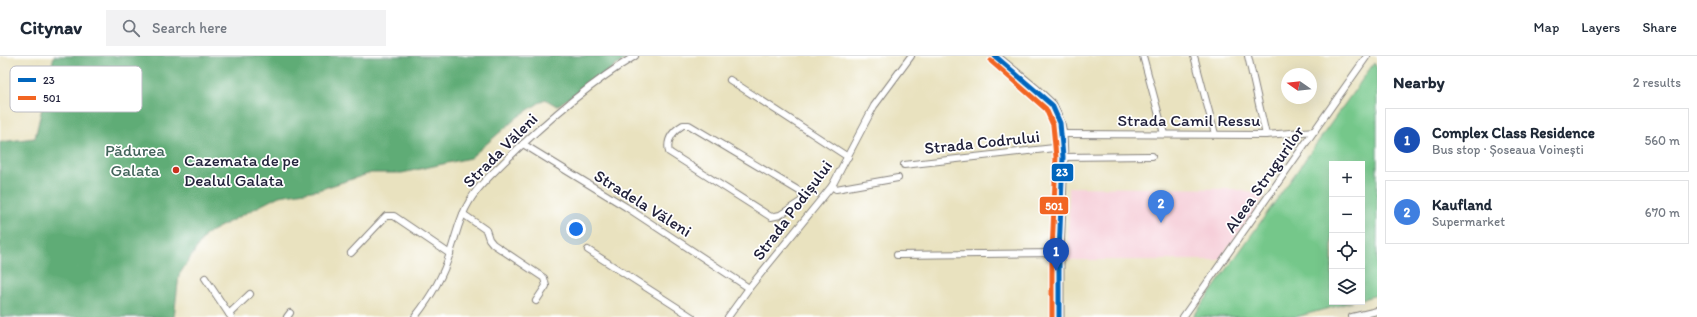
<!DOCTYPE html>
<meta charset="utf-8">
<style>
:root{--surface:#fff;--page:#f2f2f3;--text:#1f2937;--muted:#747a83;--line:#e0e1e3;--accent:#c8321e}
body{margin:0;font-family:Itim,sans-serif;background:var(--page);color:var(--text)}
.controls{position:absolute;right:12px;bottom:12px;display:grid;overflow:hidden;border-radius:0px;box-shadow:0 4px 16px #0002}
.controls button{width:36px;height:36px;display:grid;place-items:center;padding:0;border:0;border-bottom:1px solid var(--line);background:var(--surface);color:var(--text);font:20px sans-serif}
.compass{position:absolute;left:1281px;top:12px;width:36px;height:36px;border-radius:50%;background:var(--surface);box-shadow:0 4px 16px #0002;rotate:284deg}
.you{position:absolute;left:576px;top:173px;width:14px;height:14px;margin:-10px;border:3px solid #fff;border-radius:50%;background:#1a73e8;box-shadow:0 0 0 6px #1a73e833}
.badge{display:grid;place-items:center;width:26px;height:26px;border-radius:50%;background:var(--accent);color:#fff;font-size:13px;font-weight:700}
.pin{position:absolute;translate:-50% -33px;filter:drop-shadow(0 1px 2px #0008)}
.pin::after{content:'';position:absolute;top:21px;width:14px;height:12px;background:inherit;clip-path:polygon(0 0,100% 0,50% 100%)}
.list{margin:0;padding:0;list-style:none}
h2{display:flex;justify-content:space-between;align-items:center;height:52px;margin:0;padding:0 16px;font-size:17px}
h2 small{font-size:13px;font-weight:400;color:var(--muted)}
.list li{display:grid;grid-template-columns:26px 1fr auto;gap:12px;align-items:center;box-sizing:border-box;height:64px;margin:0 8px 8px;padding:0 8px;border:1px solid var(--line);border-radius:0px}
.list b{display:block;font-size:15px;white-space:nowrap}
.list p{margin:0;font-size:13px;white-space:nowrap;color:var(--muted)}
.list em{font-size:13px;font-style:normal;color:var(--muted)}
.icon{flex:none;width:22px;height:22px;fill:none;stroke:currentColor;stroke-width:2;stroke-linecap:round;stroke-linejoin:round}
.map{position:relative;flex:none;width:1377px;height:261px;overflow:hidden}
header{display:flex;align-items:center;gap:24px;box-sizing:border-box;height:56px;padding:0 20px;background:var(--surface);border-bottom:1px solid var(--line)}
header strong{font-size:19px}
nav{display:flex;gap:22px;margin-inline-start:auto;font-size:14px}
.search{width:280px;height:36px;background:var(--page);display:flex;align-items:center;gap:10px;box-sizing:border-box;padding:0 14px;border-radius:0px;color:var(--muted);font-size:15px}
main{display:flex}
aside{flex:1;background:var(--surface)}
.map>svg:first-child{display:block}
</style>
<header>
<strong>Citynav</strong>
<div class="search"><svg class="icon" aria-label="search" viewBox="0 0 24 24"><circle cx="10" cy="10" r="6"/><path d="M15 15l6 6"/></svg>Search here</div>
<nav><a>Map</a><a>Layers</a><a>Share</a></nav>
</header>
<main>
<div class="map">
<svg width="1377" height="261" viewBox="0 0 1377 261">
<rect width="100%" height="100%" fill="#fff"/>
<filter id="ink" filterUnits="userSpaceOnUse"><feTurbulence type="fractalNoise" baseFrequency=".025" numOctaves="2"/><feDisplacementMap in="SourceGraphic" scale="8" xChannelSelector="R" yChannelSelector="G"/><feConvolveMatrix kernelMatrix="1 2 1 2 8 2 1 2 1" color-interpolation-filters="sRGB"/></filter>
<filter id="wash" filterUnits="userSpaceOnUse"><feTurbulence type="fractalNoise" baseFrequency=".012" numOctaves="4" result="noise"/><feDisplacementMap in="SourceGraphic" scale="16" xChannelSelector="R" yChannelSelector="G"/><feGaussianBlur stdDeviation="0.9" result="paint"/><feColorMatrix in="noise" values="0 0 0 0 0 0 0 0 0 0 0 0 0 0 0 0 0 1.4 0 .05"/><feComposite in="paint" operator="in"/></filter>
<g filter="url(#wash)">
<rect width="100%" height="100%" fill="#e9e2bf"/>
<polygon fill="#f6cfd9" points="1069,131 1235,133 1265,140 1219,204 1068,204"/>
<polygon fill="#74c78a" stroke="#4b7462" points="1374,7 1377,12 1377,239 1362,243 1362,108 1332,108 1332,246 1352,246 1296,261 1193,261"/>
<polygon fill="#5fac76" stroke="#406758" points="54,0 630,0 557,50 545,43 519,60 470,102 402,117 371,117 318,134 279,140 206,178 179,219 174,261 0,261 0,86 35,82"/>
</g>
<g filter="url(#ink)">
<g fill="none" stroke-linecap="round" stroke-linejoin="round">
<defs>
<g id="minor">
<polyline points="1143,0 1164,78"/>
<polyline points="1194,0 1215,78"/>
<polyline points="1248,0 1266,79"/>
<polyline points="730,24 848,101"/>
<path d="M683,69H689L801,136L803,144L780,159L771,161L669,96C666,84 673,75 683,69Z"/>
<polyline points="1062,78 1266,79 1315,75"/>
<polyline points="523,88 626,151 749,232"/>
<polyline points="1063,101 1152,100"/>
<polyline points="904,109 1063,91"/>
<polyline points="832,130 836,133 898,122"/>
<polyline points="463,158 486,174 489,183 493,188 544,222 546,230 536,245"/>
<polyline points="588,194 692,261"/>
<polyline points="351,197 386,160 394,160 450,198"/>
<polyline points="897,199 1059,197"/>
<polyline points="205,222 231,261"/>
<polyline points="229,258 250,238"/>
<polyline points="287,261 290,257"/>
<path d="M415,261C430,242 443,221 450,197C456,180 459,162 469,146C477,131 491,119 503,107C543,68 587,29 635,0"/>
<polyline points="728,261 749,232 832,130 874,50 911,0"/>
<polyline points="1183,261 1367,0"/>
<polyline points="1352,261 1377,255"/>
</g>
<polyline id="secondary" points="995,0 1036,34 1052,49 1060,67 1062,78 1063,101 1059,197 1059,261"/>
</defs>
<use href="#minor" stroke="#86827d" stroke-width="8"/>
<use href="#secondary" stroke="#86827d" stroke-width="11"/>
<use href="#minor" stroke="#fff" stroke-width="6"/>
<use href="#secondary" stroke="#fff" stroke-width="9"/>
<defs>
<polyline id="bus-1" points="995,0 1052,49 1060,67 1063,101 1059,197 1059,261"/>
<polyline id="bus-2" points="991,5 1046,53 1053,69 1056,101 1052,197 1052,261"/>
</defs>
<use href="#bus-1" stroke="#fff" stroke-width="8"/>
<use href="#bus-2" stroke="#fff" stroke-width="8"/>
<use href="#bus-1" stroke="#0065bd" stroke-width="5"/>
<use href="#bus-2" stroke="#f26522" stroke-width="5"/>
</g>
</g>
<circle fill="#c8321e" stroke="#fff" stroke-width="1.5" cx="176" cy="114" r="4"/>
<g text-anchor="middle" dominant-baseline="central" stroke-width="3.5" stroke-linejoin="round" paint-order="stroke">
<g font-size="17" fill="#22223b" stroke="#fff">
<text x="1189" y="64">Strada Camil Ressu</text>
<text transform="translate(982 86) rotate(-6)">Strada Codrului</text>
<text transform="translate(500 94) rotate(-45)">Strada Văleni</text>
<text transform="translate(1264 123) rotate(-55)">Aleea Strugurilor</text>
<text transform="translate(643 147) rotate(32)">Stradela Văleni</text>
<text transform="translate(792 154) rotate(-53)">Strada Podișului</text>
</g>
<g font-size="17" fill="#43645b" stroke="#fff">
<text x="135" y="94">Pădurea<tspan x="135" dy="20">Galata</tspan></text>
</g>
<g font-size="17" fill="#22223b" stroke="#fff" text-anchor="start">
<text x="184" y="104">Cazemata de pe<tspan x="184" dy="20">Dealul Galata</tspan></text>
</g>
</g>
<rect x="10" y="10" width="132" height="46" rx="6" fill="#fff" stroke="#bdbdc4" stroke-width="1"/>
<rect x="18" y="22" width="18" height="4" fill="#0065bd"/>
<rect x="18" y="40" width="18" height="4" fill="#f26522"/>
<g font-size="11" fill="#22223b">
<text x="43" y="28">23</text>
<text x="43" y="46">501</text>
</g>
<g stroke="#fff" stroke-width="1.5">
<rect x="1051" y="107" width="23" height="19" rx="4" fill="#0065bd"/>
<rect x="1039" y="140" width="30" height="19" rx="4" fill="#f26522"/>
</g>
<g font-size="11" text-anchor="middle" font-weight="bold" fill="#fff">
<text x="1062" y="120">23</text>
<text x="1054" y="154">501</text>
</g>
</svg>
<div class="controls">
<button>+</button>
<button>−</button>
<button><svg class="icon" aria-label="locate" viewBox="0 0 24 24"><circle cx="12" cy="12" r="6"/><path d="M12 2v4M12 18v4M2 12h4M18 12h4"/></svg></button>
<button><svg class="icon" aria-label="layers" viewBox="0 0 24 24"><path d="M12 4l9 5-9 5-9-5zM3 14l9 5 9-5"/></svg></button>
</div>
<svg class="compass" viewBox="-18 -18 36 36"><path d="M0-13l5 13h-10z" fill="#e53935"/><path d="M0 13l5-13h-10z" fill="#747a83"/></svg>
<div class="you"></div>
<div class="pin badge" style="left:1056px;top:215px;background:#1a4fb4">1</div>
<div class="pin badge" style="left:1161px;top:167px;background:#3f7fe0">2</div>
</div>
<aside>
<h2>Nearby<small>2 results</small></h2>
<ul class="list">
<li><span class="badge" style="background:#1a4fb4">1</span><div><b>Complex Class Residence</b><p>Bus stop · Șoseaua Voinești</p></div><em>560 m</em></li>
<li><span class="badge" style="background:#3f7fe0">2</span><div><b>Kaufland</b><p>Supermarket</p></div><em>670 m</em></li>
</ul>
</aside>
</main>
